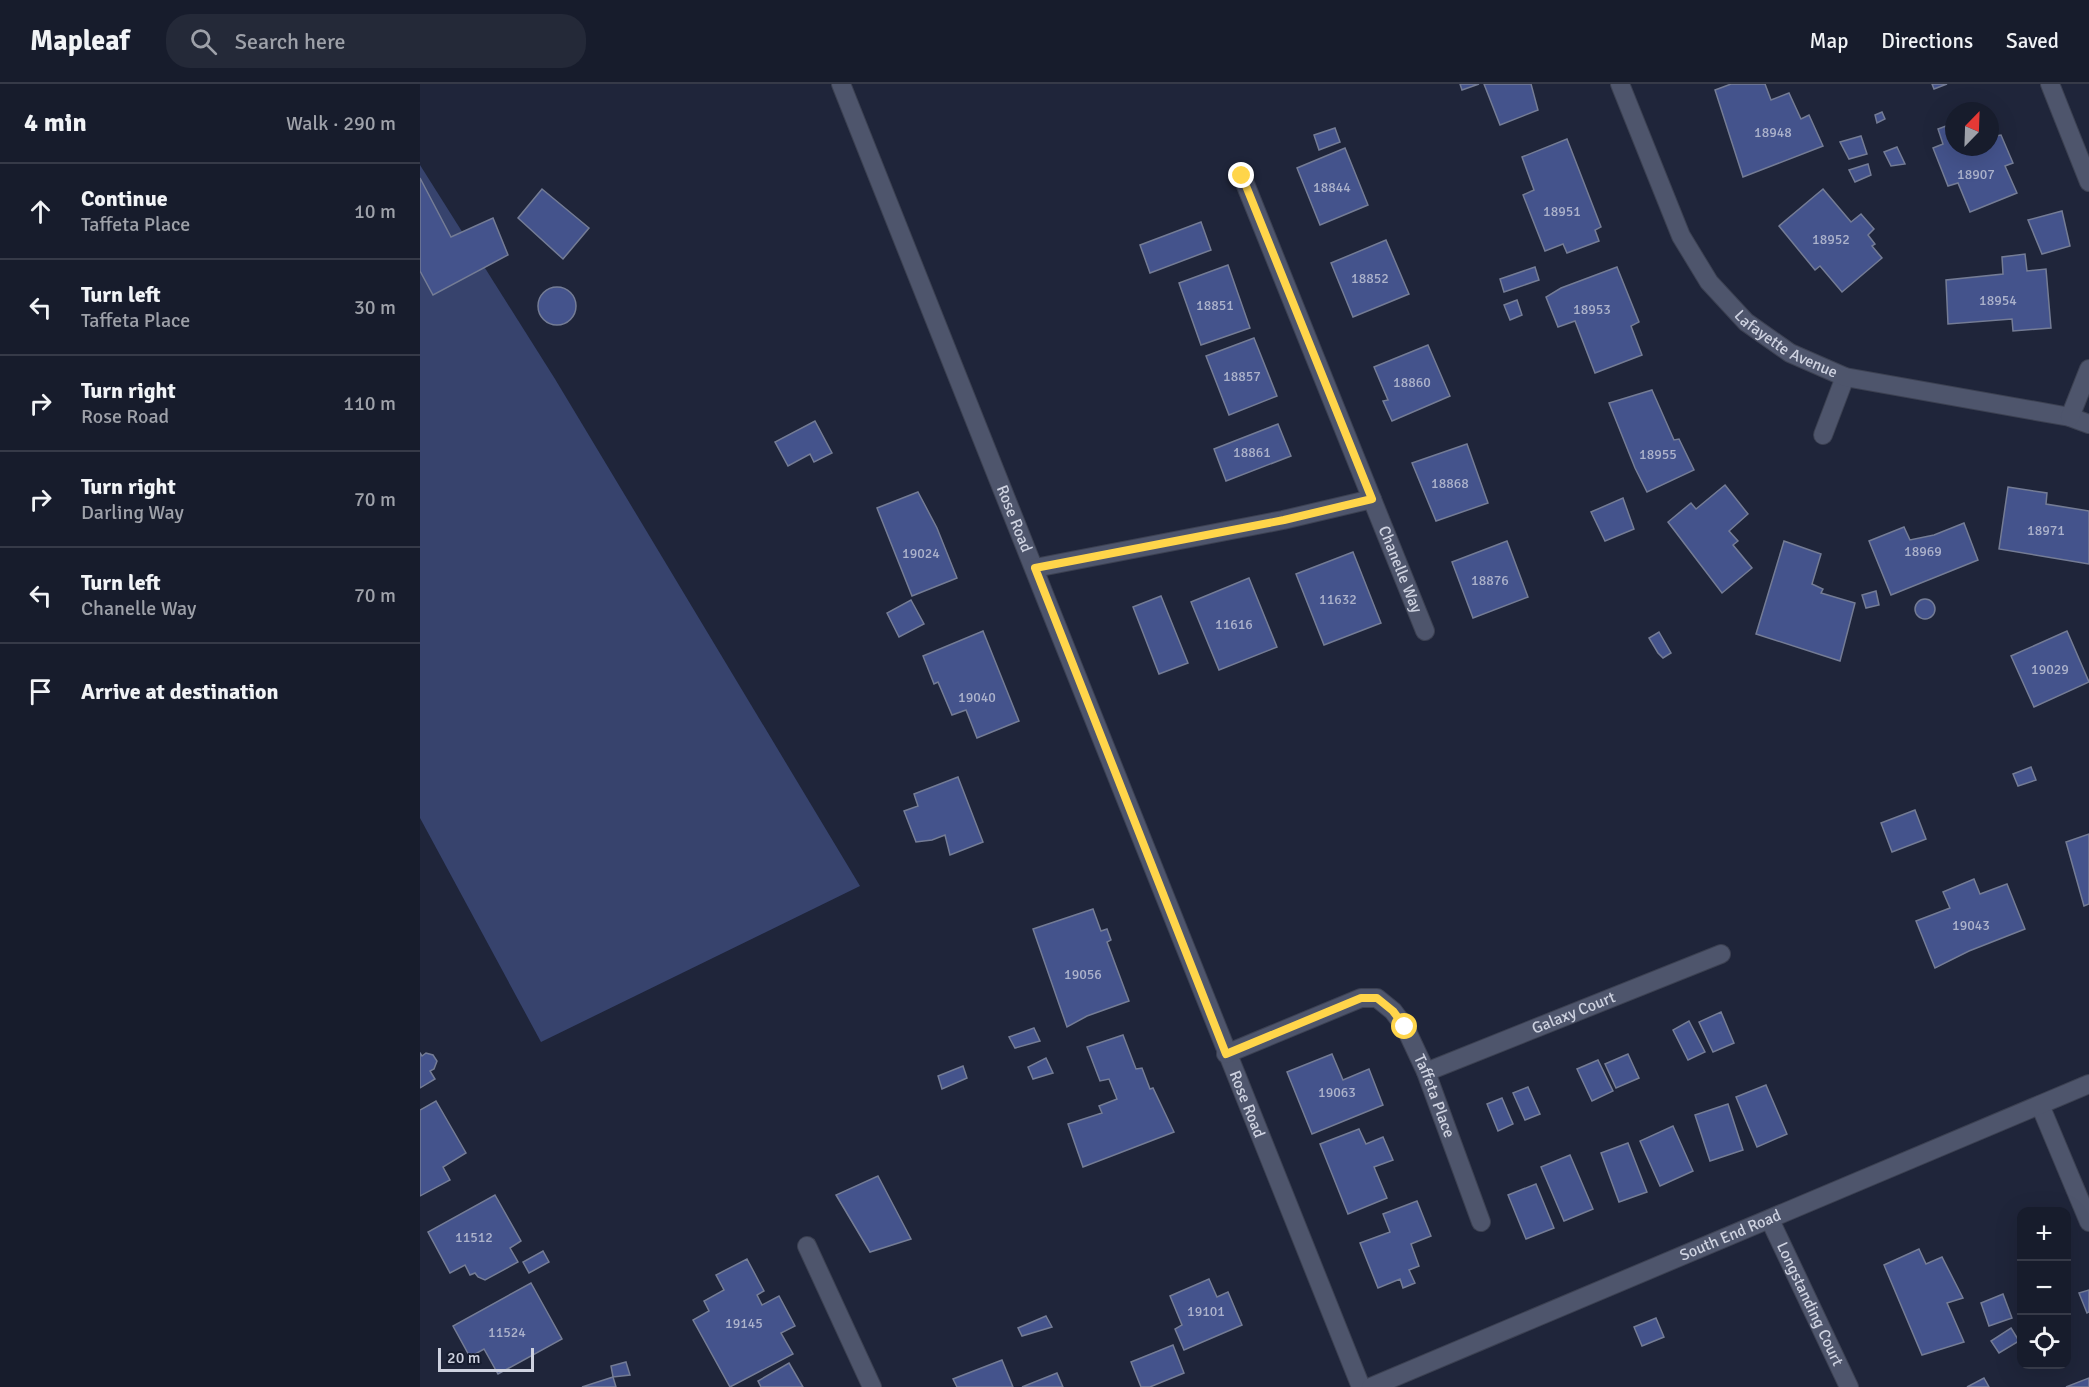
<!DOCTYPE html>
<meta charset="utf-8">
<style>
:root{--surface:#171c2c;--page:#242938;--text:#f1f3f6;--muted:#9ea1a9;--line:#363a48}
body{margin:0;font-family:Signika,sans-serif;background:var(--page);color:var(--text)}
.controls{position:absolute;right:18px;bottom:18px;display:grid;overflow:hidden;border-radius:12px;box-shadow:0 6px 24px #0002}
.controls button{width:54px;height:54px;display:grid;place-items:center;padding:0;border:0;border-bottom:2px solid var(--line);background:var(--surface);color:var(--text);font:30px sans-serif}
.compass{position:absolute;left:1525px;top:18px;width:54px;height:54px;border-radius:50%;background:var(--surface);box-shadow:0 6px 24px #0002;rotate:23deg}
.scale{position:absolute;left:18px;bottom:15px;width:96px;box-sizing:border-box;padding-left:6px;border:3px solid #ced2e0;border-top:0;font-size:16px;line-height:21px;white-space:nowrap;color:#ced2e0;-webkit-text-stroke:4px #161c2f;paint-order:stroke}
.stop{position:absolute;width:18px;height:18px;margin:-14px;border:4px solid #ffd54a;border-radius:50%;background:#fff}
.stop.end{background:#ffd54a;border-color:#fff;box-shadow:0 2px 6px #0008}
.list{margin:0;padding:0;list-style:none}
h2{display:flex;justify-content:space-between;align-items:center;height:78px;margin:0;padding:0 24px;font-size:26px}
h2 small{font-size:20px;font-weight:400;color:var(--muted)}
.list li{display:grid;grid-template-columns:39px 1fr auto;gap:18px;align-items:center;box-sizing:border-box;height:96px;padding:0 24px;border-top:2px solid var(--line)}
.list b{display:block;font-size:22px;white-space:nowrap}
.list p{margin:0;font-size:20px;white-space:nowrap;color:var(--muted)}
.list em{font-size:20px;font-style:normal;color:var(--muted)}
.icon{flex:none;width:33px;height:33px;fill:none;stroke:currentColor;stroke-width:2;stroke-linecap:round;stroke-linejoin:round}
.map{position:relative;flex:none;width:1669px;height:1303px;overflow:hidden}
header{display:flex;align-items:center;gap:36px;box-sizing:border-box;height:84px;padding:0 30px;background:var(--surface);border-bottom:2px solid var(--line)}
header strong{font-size:28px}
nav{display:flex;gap:33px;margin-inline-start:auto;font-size:21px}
.search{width:420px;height:54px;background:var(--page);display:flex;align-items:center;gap:15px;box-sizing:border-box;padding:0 21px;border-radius:24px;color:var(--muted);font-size:22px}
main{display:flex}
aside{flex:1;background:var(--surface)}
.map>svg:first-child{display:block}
</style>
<header>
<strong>Mapleaf</strong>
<div class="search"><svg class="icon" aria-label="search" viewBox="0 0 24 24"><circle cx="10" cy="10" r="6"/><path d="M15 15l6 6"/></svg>Search here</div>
<nav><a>Map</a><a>Directions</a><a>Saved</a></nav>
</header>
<main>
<aside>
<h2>4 min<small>Walk · 290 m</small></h2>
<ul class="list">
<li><svg class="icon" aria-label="ahead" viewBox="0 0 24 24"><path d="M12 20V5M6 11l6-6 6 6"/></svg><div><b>Continue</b><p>Taffeta Place</p></div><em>10 m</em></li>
<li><svg class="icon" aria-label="left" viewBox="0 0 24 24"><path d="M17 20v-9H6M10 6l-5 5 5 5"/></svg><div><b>Turn left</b><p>Taffeta Place</p></div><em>30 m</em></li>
<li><svg class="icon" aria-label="right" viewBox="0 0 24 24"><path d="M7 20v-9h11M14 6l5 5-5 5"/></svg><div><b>Turn right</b><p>Rose Road</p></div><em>110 m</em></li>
<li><svg class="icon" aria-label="right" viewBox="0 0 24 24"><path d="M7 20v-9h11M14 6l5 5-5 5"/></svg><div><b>Turn right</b><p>Darling Way</p></div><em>70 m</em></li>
<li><svg class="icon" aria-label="left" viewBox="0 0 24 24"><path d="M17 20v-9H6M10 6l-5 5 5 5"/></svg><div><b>Turn left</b><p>Chanelle Way</p></div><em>70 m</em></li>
<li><svg class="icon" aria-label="arrive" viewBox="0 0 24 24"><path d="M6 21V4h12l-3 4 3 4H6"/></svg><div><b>Arrive at destination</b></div></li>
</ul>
</aside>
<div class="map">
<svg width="1669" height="1303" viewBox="0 0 1669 1303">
<rect width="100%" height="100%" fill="#1f253a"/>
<polygon fill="#37436d" points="0,81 135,295 440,802 121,958 0,734"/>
<g fill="#44538c" stroke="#747c95" stroke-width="1.5">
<polygon points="1040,0 1059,0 1042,6"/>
<polygon points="1064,0 1111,0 1118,26 1080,41"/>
<polygon points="1311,0 1345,0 1351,16 1369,9 1381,35 1389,31 1403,62 1323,93 1295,6"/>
<polygon points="1512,0 1527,0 1514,5"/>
<polygon points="1462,28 1465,35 1457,39 1455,31"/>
<polygon points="1534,39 1534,63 1570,63 1570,41 1575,52 1581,51 1593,79 1585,82 1597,109 1550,128 1538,99 1528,102 1513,64 1523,60 1518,45"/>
<polygon points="915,44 920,58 899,66 894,51"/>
<polygon points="1441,52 1447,70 1429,75 1420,58"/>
<polygon points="1147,55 1181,143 1175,146 1179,157 1147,169 1143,160 1125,167 1103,111 1114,106 1102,73"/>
<polygon points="1477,63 1485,80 1471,82 1464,68"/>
<polygon points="925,64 948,121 900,141 877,84"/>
<polygon points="1448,80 1451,91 1435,98 1429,86"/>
<polygon points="0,94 31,153 73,134 88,171 13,211 0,187"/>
<polygon points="122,105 169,144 143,175 98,134"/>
<polygon points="1403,105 1431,138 1441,130 1454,145 1448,151 1455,160 1452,162 1462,174 1422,208 1400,182 1395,186 1359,142"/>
<polygon points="1642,127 1650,162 1622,170 1608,136"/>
<polygon points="781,138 791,166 730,189 720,161"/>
<polygon points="966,156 989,210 933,233 911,179"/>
<polygon points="1605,170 1607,187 1626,185 1631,244 1593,247 1592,235 1528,240 1526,196 1583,190 1582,173"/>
<polygon points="808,181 830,244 781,261 759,199"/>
<polygon points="1115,183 1119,196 1084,208 1080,195"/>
<polygon points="1197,183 1219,238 1211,242 1222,271 1175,289 1155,237 1138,243 1126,213 1141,204"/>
<circle cx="137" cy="222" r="19"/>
<polygon points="1097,216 1102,231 1090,236 1084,221"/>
<polygon points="834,254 857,312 809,331 786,272"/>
<polygon points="1008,261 1030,312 972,337 963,317 968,316 954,283"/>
<polygon points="1232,306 1254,356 1259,355 1274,386 1227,408 1215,384 1189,319"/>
<polygon points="395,337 412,369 394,378 390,370 368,382 355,358"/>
<polygon points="858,340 871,372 806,397 794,365"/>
<polygon points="1047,360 1068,419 1016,437 992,379"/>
<polygon points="1305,401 1328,430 1309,447 1318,457 1313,461 1332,484 1302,509 1248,438 1271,419 1276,425"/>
<polygon points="1588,403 1627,409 1626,420 1669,427 1669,480 1579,465"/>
<polygon points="498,408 517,444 537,494 492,512 457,424"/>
<polygon points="1203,414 1214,445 1185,457 1171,428"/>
<polygon points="1544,439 1558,476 1471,511 1449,457 1484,443 1490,456 1514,451"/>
<polygon points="1087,457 1108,513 1053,534 1032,478"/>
<polygon points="1364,457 1401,470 1392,500 1403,505 1401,509 1435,519 1420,577 1336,550"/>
<polygon points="933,468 961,539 904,561 876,490"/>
<polygon points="829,494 857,563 799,586 771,518"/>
<polygon points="1456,507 1459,521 1446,524 1442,511"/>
<polygon points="741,512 768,579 739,590 713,523"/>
<circle cx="1505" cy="525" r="10"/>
<polygon points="491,516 504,540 479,553 467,529"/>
<polygon points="563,547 599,637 557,654 546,626 532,631 518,598 514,600 503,572"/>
<polygon points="1647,547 1669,598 1614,623 1591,572"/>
<polygon points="1239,548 1251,569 1243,574 1238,569 1229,554"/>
<polygon points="1611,683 1616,696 1598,702 1593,690"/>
<polygon points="538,693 563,758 530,771 525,751 512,756 496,758 484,727 498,722 494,710"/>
<polygon points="1495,726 1506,755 1472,768 1461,739"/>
<polygon points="1669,750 1669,820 1664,822 1646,758"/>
<polygon points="1554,795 1560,810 1587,800 1605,845 1549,867 1515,884 1496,837 1530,824 1523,808"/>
<polygon points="673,825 681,847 687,845 691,856 687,858 709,917 667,932 647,943 613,845"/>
<polygon points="1301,928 1314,959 1293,968 1279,938"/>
<polygon points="1269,937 1285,968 1268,976 1253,946"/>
<polygon points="614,944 620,957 595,964 589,953"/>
<polygon points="703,951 716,985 722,984 730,1005 733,1004 754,1048 663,1083 648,1040 682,1029 679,1022 697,1015 689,995 680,997 667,963"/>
<polygon points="0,969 2,972 6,969 13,971 17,977 14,985 10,987 15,995 0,1004"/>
<polygon points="912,970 923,996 949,985 963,1021 892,1050 867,988"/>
<polygon points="1208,970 1219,994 1196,1004 1185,980"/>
<polygon points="626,974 633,989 613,995 608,983"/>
<polygon points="1178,976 1193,1007 1172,1017 1157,985"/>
<polygon points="543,982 547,994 522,1005 518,992"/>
<polygon points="1346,1001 1367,1050 1337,1063 1316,1013"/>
<polygon points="1108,1003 1120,1030 1105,1036 1093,1009"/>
<polygon points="1082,1014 1093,1040 1078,1047 1067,1020"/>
<polygon points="16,1017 46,1069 23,1083 30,1096 0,1112 0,1026"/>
<polygon points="1308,1020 1323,1066 1290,1077 1275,1031"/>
<polygon points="1253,1042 1273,1087 1240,1102 1220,1057"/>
<polygon points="939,1045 946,1060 963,1053 973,1076 954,1083 967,1114 928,1130 900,1060"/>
<polygon points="1208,1059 1227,1108 1199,1118 1181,1069"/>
<polygon points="1150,1071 1173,1125 1144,1137 1121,1083"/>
<polygon points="458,1092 491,1155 450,1168 416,1111"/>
<polygon points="1116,1100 1134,1144 1106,1155 1088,1111"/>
<polygon points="75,1111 101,1157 90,1164 98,1178 65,1196 58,1193 55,1189 50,1191 45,1181 30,1189 8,1148"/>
<polygon points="997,1117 1011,1152 991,1160 999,1182 989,1186 995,1199 983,1204 980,1195 958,1204 940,1159 970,1148 963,1130"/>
<polygon points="1499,1165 1506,1180 1522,1173 1543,1214 1527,1219 1544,1258 1502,1271 1464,1181"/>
<polygon points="123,1167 129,1178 109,1189 103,1178"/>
<polygon points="327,1175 344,1207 337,1211 342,1221 359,1212 375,1242 361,1249 373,1270 310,1303 273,1236 289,1227 284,1217 304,1206 296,1191"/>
<polygon points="789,1195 797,1213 808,1208 822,1241 764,1266 755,1245 762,1241 750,1212"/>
<polygon points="111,1199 142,1255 78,1290 64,1265 50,1273 33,1242"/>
<polygon points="1669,1206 1669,1228 1667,1229 1659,1209"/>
<polygon points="1583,1210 1592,1234 1569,1242 1561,1219"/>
<polygon points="626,1232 632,1243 602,1252 598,1244"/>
<polygon points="1236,1234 1244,1253 1222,1262 1214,1243"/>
<polygon points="1591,1244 1599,1257 1579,1269 1571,1257"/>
<polygon points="753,1261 764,1289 730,1303 721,1303 711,1278"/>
<polygon points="582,1276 593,1303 537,1303 533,1295"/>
<polygon points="206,1278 210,1291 193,1293 191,1282"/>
<polygon points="369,1279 383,1303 341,1303 338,1297"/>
<polygon points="637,1289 643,1303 602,1303"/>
<polygon points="193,1293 196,1303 162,1303"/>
<polygon points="1564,1294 1569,1303 1547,1303"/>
<polygon points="1669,1294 1669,1303 1646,1303"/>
</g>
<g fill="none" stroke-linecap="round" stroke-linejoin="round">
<defs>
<g id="service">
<polyline points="1403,351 1425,293"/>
<polyline points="1620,1021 1669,1138"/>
<polyline points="387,1162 452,1303"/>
</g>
<g id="minor">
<path id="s1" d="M421,0C595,434 765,870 941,1303"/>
<path id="s2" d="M1200,0L1261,152L1289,198L1326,238L1370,269L1425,293L1650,333L1669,340"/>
<polyline points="1630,0 1669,98"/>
<path id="s3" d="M822,92L1005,547"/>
<polyline points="1650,333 1669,285"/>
<polyline points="615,484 863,436 952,415"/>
<path id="s4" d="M806,970L941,914H957L973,927L985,943L1006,988L1061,1138"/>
<path id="s5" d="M1006,988L1301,870"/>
<path id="s6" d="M1350,1136L1429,1303"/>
</g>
<g id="secondary">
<path id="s7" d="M951,1303L1669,1000"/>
</g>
</defs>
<use href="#service" stroke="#3c4152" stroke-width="20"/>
<use href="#minor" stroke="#3c4152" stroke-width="20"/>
<use href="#secondary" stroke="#3c4152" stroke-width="20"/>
<use href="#service" stroke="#4e556c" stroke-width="18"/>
<use href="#minor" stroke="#4e556c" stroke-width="18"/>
<use href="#secondary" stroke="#4e556c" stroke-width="18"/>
</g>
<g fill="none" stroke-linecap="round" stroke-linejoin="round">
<polyline stroke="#ffd54a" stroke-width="8" points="822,92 952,415 864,436 615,484 806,970 941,914 957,914 973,927 985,943"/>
</g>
<g text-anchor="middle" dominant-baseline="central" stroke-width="4.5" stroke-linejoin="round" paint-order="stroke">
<g font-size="14" fill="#acb2cb">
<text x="1353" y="48">18948</text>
<text x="1556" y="90">18907</text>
<text x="912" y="103">18844</text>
<text x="1142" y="127">18951</text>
<text x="1411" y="155">18952</text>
<text x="950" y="194">18852</text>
<text x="1578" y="216">18954</text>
<text x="795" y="221">18851</text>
<text x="1172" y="225">18953</text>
<text x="822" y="292">18857</text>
<text x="992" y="298">18860</text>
<text x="832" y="368">18861</text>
<text x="1238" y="370">18955</text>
<text x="1030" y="399">18868</text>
<text x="1626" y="446">18971</text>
<text x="1503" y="467">18969</text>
<text x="501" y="469">19024</text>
<text x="1070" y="496">18876</text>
<text x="918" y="515">11632</text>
<text x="814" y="540">11616</text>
<text x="1630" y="585">19029</text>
<text x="557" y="613">19040</text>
<text x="1551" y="841">19043</text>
<text x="663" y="890">19056</text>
<text x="917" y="1008">19063</text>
<text x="54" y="1153">11512</text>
<text x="786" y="1227">19101</text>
<text x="324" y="1239">19145</text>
<text x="87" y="1248">11524</text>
</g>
<g font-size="16" fill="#ced2e0" stroke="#161c2f">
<text stroke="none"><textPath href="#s2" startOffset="318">Lafayette Avenue</textPath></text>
<text stroke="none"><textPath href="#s1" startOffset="468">Rose Road</textPath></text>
<text stroke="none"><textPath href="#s3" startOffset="424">Chanelle Way</textPath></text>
<text stroke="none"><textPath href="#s5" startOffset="159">Galaxy Court</textPath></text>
<text stroke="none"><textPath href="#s4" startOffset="278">Taffeta Place</textPath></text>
<text stroke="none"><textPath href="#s1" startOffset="1098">Rose Road</textPath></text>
<text stroke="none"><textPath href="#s7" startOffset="390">South End Road</textPath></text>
<text stroke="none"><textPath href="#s6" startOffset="93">Longstanding Court</textPath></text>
</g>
</g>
</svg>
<div class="controls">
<button>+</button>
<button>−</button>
<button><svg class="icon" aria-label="locate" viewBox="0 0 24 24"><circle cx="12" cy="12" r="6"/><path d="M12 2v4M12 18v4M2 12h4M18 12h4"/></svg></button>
</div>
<svg class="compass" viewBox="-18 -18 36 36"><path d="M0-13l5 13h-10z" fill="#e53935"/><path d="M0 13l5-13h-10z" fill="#9ea1a9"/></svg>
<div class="scale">20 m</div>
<div class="stop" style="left:985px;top:943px"></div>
<div class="stop end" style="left:822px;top:92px"></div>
</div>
</main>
